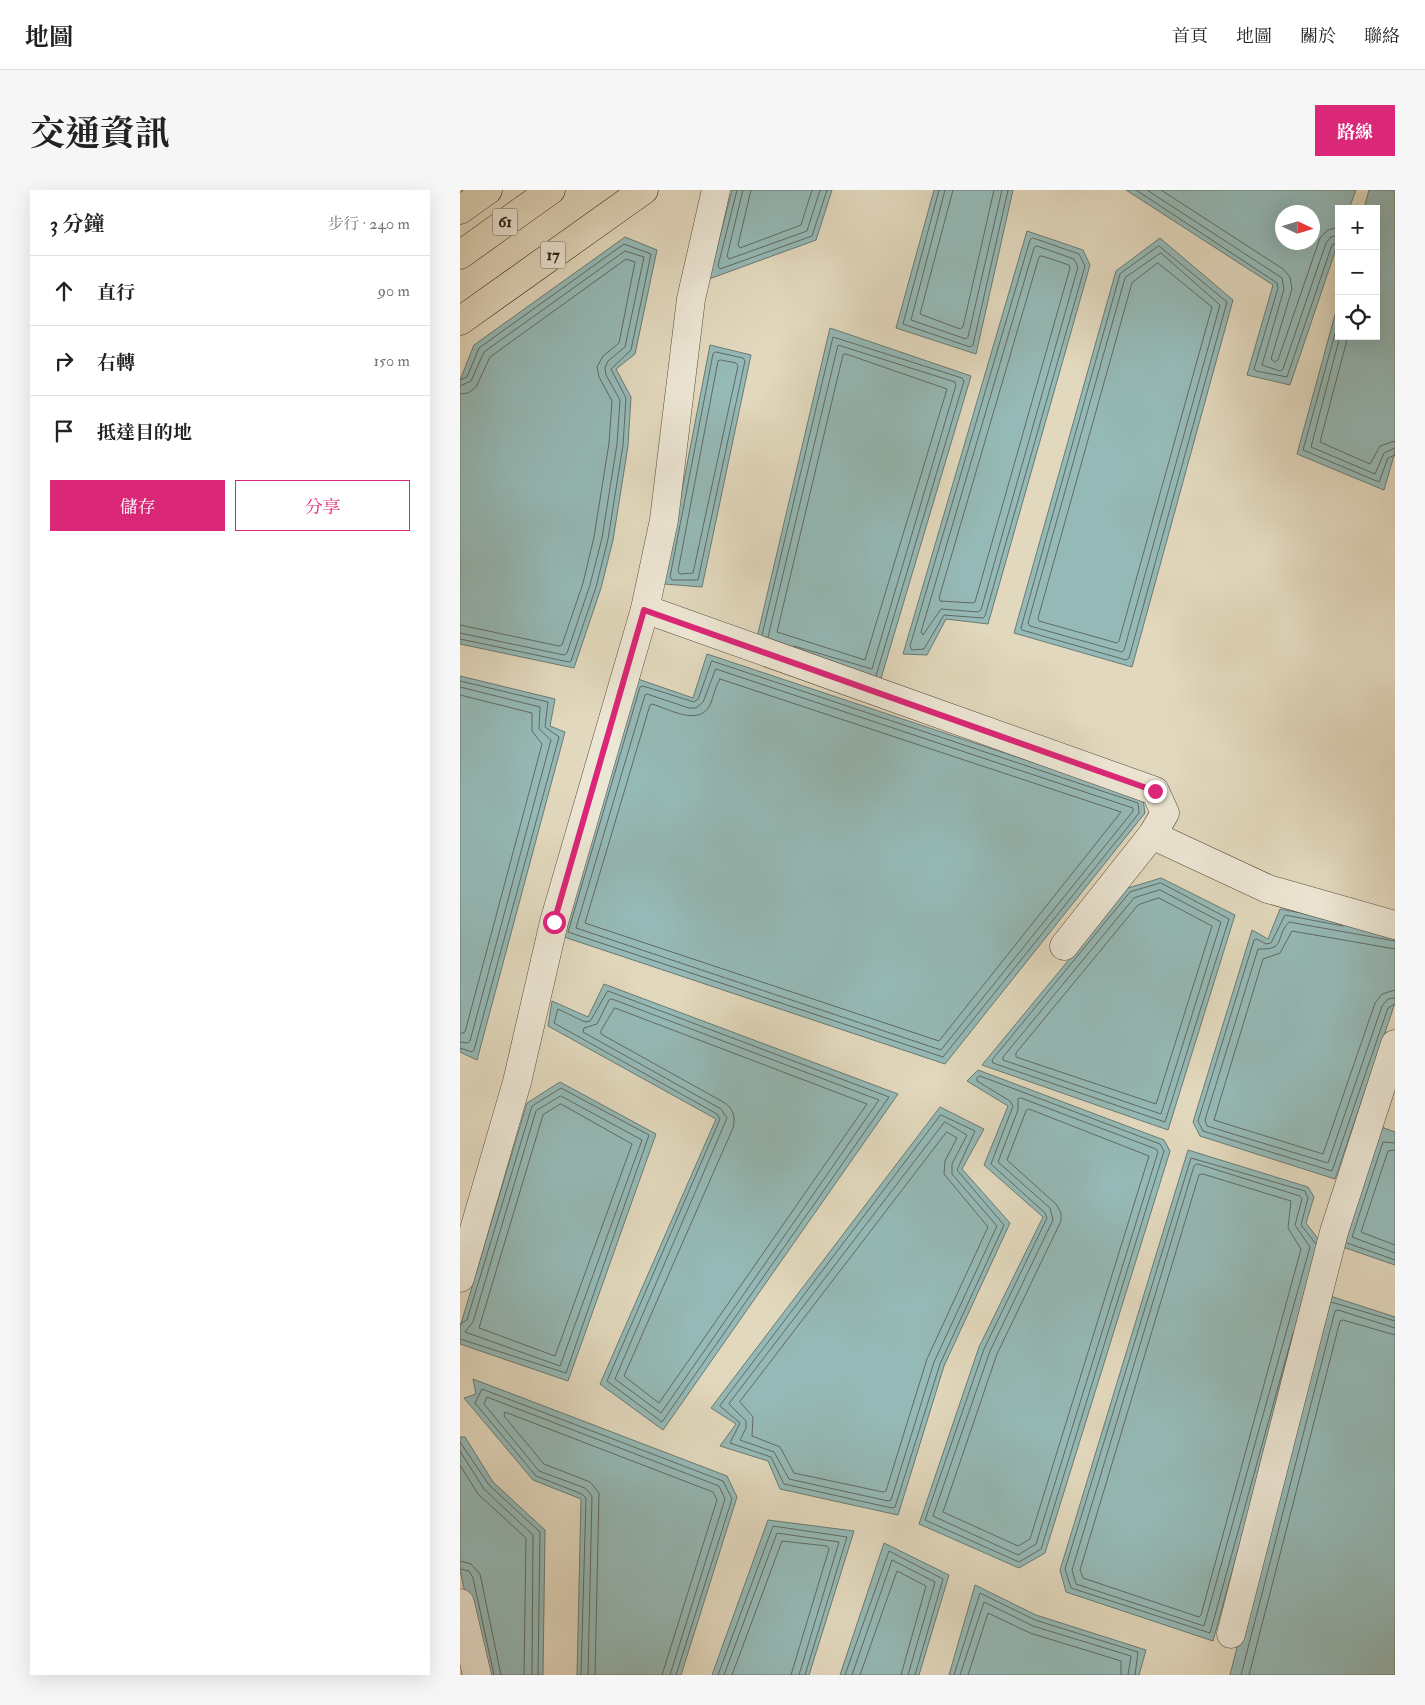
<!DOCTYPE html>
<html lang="zh-TW">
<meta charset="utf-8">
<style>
:root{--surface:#fff;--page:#f6f6f6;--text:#222;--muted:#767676;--line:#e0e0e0;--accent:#db2777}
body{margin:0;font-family:"IM FELL Double Pica","Noto Serif TC",serif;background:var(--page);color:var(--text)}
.controls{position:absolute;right:15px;top:15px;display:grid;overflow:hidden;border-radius:0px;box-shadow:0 5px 20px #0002}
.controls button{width:45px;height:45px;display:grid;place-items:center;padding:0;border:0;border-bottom:1px solid var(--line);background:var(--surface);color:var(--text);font:25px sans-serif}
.compass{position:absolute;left:815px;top:15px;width:45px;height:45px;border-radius:50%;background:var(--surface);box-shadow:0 5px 20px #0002;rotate:94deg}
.stop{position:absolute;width:15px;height:15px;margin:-11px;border:4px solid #db2777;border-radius:50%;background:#fff}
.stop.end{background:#db2777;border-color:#fff;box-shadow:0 1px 5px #0008}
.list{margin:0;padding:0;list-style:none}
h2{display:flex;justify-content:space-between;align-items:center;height:65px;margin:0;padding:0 20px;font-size:21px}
h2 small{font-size:16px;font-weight:400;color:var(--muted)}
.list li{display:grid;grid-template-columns:32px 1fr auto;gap:15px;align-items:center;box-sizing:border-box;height:70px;padding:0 20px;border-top:1px solid var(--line)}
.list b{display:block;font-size:19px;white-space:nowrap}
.list em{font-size:16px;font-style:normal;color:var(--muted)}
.actions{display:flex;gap:10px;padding:15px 20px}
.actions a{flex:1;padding:11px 0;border:1px solid var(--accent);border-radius:0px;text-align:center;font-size:18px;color:var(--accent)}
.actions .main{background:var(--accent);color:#fff}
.icon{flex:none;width:28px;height:28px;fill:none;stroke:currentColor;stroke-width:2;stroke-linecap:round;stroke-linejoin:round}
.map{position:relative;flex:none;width:935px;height:1485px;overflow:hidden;border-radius:0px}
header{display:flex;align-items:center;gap:30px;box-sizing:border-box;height:70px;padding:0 25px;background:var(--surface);border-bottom:1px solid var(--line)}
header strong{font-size:24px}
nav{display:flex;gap:28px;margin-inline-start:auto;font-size:18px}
.intro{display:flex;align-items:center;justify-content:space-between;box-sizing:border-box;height:120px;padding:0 30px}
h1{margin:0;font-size:35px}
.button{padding:12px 22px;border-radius:0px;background:var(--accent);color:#fff;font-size:18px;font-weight:700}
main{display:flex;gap:30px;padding:0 30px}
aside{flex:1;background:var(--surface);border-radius:0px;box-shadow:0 5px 20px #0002}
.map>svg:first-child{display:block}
</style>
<header>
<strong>地圖</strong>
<nav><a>首頁</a><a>地圖</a><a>關於</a><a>聯絡</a></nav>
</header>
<div class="intro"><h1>交通資訊</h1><a class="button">路線</a></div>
<main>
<aside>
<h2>3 分鐘<small>步行 · 240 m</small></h2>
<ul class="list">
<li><svg class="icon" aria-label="ahead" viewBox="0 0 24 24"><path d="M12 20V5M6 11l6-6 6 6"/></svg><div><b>直行</b></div><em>90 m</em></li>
<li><svg class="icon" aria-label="right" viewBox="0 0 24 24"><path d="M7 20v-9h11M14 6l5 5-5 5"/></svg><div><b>右轉</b></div><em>150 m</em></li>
<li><svg class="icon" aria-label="arrive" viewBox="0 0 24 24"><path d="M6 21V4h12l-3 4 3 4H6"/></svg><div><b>抵達目的地</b></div></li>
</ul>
<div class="actions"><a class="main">儲存</a><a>分享</a></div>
</aside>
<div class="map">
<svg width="935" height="1485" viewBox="0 0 935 1485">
<rect width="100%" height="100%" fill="#e2d8bd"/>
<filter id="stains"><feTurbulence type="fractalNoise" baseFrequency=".004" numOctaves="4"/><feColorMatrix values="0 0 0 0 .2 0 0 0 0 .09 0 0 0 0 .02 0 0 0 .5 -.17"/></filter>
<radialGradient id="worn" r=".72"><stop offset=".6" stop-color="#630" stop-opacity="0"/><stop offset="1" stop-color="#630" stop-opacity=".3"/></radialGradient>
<g fill="#95b9b6" stroke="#6a7a74" fill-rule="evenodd">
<polygon points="272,0 372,0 356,50 249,89"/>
<polygon points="474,0 553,0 516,164 436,138"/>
<path d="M666,0H896L889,19H879V50L830,195L787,185L813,95ZM822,22H852V52H822Z"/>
<polygon points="909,0 935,0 935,262 924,300 837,264 879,110 879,146 916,146 916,19 904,19"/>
<polygon points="567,41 623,60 630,75 528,434 486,429 467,465 443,464"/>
<polygon points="165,47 197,60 175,164 156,179 171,207 168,256 153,350 141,398 114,478 0,454 0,190 14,155"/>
<polygon points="700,48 773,110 672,477 554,443 656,81"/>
<polygon points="370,138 511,186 419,495 295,456"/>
<polygon points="250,155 291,165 242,397 204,394"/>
<polygon points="247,464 683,609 685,623 485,874 101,746 178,489 233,508"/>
<polygon points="0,486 95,509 90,536 105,542 17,870 0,862"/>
<polygon points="701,688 775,725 708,940 522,875 668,698"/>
<polygon points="820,719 935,741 935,813 875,989 740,946 733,932 792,740 808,749"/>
<polygon points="144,794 438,904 203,1240 140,1194 256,929 88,836 92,811 128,827"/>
<polygon points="518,880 704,950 710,961 585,1363 559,1378 459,1334 519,1157 583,1027 524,975 548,916 507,891"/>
<polygon points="100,892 196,944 108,1191 0,1154 0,1137 67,913"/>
<polygon points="480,917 524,939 502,979 550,1033 484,1176 438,1325 320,1299 308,1271 260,1256 276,1234 251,1218"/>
<polygon points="916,935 935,942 935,1075 877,1055"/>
<polygon points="728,960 848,997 854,1007 846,1033 862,1054 753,1451 606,1402 600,1380"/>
<polygon points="867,1105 935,1127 935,1485 770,1485"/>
<polygon points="13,1189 267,1286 277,1307 221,1485 117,1485 121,1309 73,1290 4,1208 16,1204"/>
<polygon points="0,1247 5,1247 33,1292 85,1340 83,1485 23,1485 0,1380"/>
<polygon points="308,1330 394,1341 349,1485 252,1485"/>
<polygon points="424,1353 489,1385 459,1485 380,1485"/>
<polygon points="515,1395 576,1425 686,1460 679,1485 489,1485"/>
</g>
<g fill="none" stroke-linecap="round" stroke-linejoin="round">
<g stroke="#606a64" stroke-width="1">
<polyline points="277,0 258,76 260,79 352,46 367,0"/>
<polyline points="283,0 267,66 269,69 347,41 360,0"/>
<polyline points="291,0 278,55 280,58 341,35 352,0"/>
<polyline points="479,0 443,134 510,157 513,155 548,0"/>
<polyline points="485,0 451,130 506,149 508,147 542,0"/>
<polyline points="493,0 460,124 500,139 503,137 534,0"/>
<polyline points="676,0 817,93 818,98 794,179 796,181 827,187 872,55 879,51"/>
<polyline points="687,0 822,88 824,99 802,175 820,181 823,179 866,53 871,47 879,45"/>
<polyline points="701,0 823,79 830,87 832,99 811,169 815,172 818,170 860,48 868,40 879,37"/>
<polygon points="573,48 619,64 625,76 525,426 523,428 484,425 464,459 452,460 450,456 570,50"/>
<polygon points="577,56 614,69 618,77 521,420 518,422 481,419 463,445 461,442 574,58"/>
<polygon points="699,56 767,112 669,468 666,470 562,440 561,438 660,84"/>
<polygon points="701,63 760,115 664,460 662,462 570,436 568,433 665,88"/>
<polygon points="582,66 609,75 610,78 515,412 513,413 480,411 479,408 579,67"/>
<polygon points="698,73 752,117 659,451 657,453 579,431 578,428 672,93"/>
<polyline points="879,129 843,260 919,292 928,268 935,265"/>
<polyline points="880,146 851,257 915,284 924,263 935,258"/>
<polyline points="888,146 860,252 910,274 920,256 935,251"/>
<polygon points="256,162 283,168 285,171 238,390 212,390 210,387 253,164"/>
<polygon points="386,164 487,199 405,470 317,442 383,165"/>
<polygon points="261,170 276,173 278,176 233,383 220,384 218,381 258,171"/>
<polyline points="0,190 7,187 19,158 164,54 191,64 171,160 151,179 166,208 163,255 148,349 136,397 111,471 109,472 0,449"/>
<polyline points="0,196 11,191 24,162 165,61 184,67 165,157 148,171 145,178 146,185 160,210 157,254 142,348 130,395 107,463 104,465 0,443"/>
<polyline points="0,204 8,203 16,197 30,167 166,69 175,72 159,153 143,166 137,177 139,187 152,211 149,253 134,347 123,393 102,455 99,456 0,435"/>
<polyline points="302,445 373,147 502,188 504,191 416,486"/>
<polyline points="308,447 378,155 495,192 496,195 412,479 334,456"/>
<polygon points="252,471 678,613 679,623 483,867 108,742 180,497 183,496 234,512 238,509"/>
<polygon points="256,479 673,618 673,621 481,860 116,738 185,505 187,504 229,518 236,518 243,512"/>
<path d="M260,489L661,622L479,851L125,733L190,515L192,514C209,519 239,537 250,515C254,506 255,496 260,489Z"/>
<polyline points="0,491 88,512 85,537 99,547 14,860 12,862 0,858"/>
<polyline points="0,497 80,517 79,539 91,550 10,851 8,853 0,852"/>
<polyline points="0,505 72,523 72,541 82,554 5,842 0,844"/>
<polygon points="701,693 769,729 705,932 533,873 532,870 670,702"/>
<polygon points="700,700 761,732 701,924 543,870 543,867 674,708"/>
<polygon points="699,708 752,736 696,914 556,867 556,863 678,715"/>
<polyline points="883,736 825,725 811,753 806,754 797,749 794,750 738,931 743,941 872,981 928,818 935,814"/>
<path d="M935,751L829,732C814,748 827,760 798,759L745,930L747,936L868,973L922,816L928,809L935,808"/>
<polyline points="935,759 832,741 820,763 803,769 754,930 863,964 915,813 922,804 935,800"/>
<polygon points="148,801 429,907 202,1232 147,1191 260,929 257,924 94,833 98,819 125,832 130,831"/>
<polygon points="152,809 419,910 201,1223 155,1189 267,928 261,919 123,842 124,838 137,834 149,810"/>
<path d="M155,818L407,914L199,1213L164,1186L273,938C276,927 273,919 265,913L141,844V841Z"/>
<polygon points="520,886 700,954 704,961 581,1359 559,1372 465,1330 524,1159 587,1028 585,1023 531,974 553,916 550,911 517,891 517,888"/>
<polygon points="101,906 182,950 100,1176 5,1142 13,1132 76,921"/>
<polygon points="561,908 696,959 698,962 576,1354 558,1365 473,1326 530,1161 593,1030 590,1018 538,972 558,920 558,909"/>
<polygon points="101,914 172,954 95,1166 19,1138 83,925"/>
<polygon points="569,919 689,966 570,1349 558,1356 483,1322 537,1164 601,1031 601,1023 596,1014 547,970 566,921"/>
<polygon points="481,925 515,941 497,980 544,1035 480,1174 435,1317 432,1318 324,1294 311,1267 270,1253 280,1233 260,1216"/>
<polygon points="485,932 507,945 492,974 492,984 537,1036 474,1172 431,1310 428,1311 329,1289 314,1262 280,1250 286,1238 286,1231 269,1214"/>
<polygon points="487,942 497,948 485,971 484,984 528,1037 467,1169 426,1301 423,1302 334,1283 320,1257 292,1246 293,1227 280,1212"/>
<polyline points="935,953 923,952 892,1047 935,1063"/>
<polyline points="935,960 928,961 901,1042 935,1055"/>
<polygon points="738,974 840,1006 842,1009 835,1035 850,1057 744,1436 616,1394 612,1380 734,976"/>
<polygon points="743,984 831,1011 828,1038 841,1059 741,1425 739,1427 623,1388 620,1380 739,985"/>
<polyline points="887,1053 935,1070"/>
<polyline points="871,1112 935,1131"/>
<polyline points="0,1134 7,1130 72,916 101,898 189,945 106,1183 0,1149"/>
<polyline points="833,1143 750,1443 611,1398 605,1379 731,968 845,1001 848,1008 841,1035 856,1054"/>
<polyline points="0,1252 29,1295 80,1342 78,1485"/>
<polyline points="0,1261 24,1299 73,1345 72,1485"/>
<polyline points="0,1275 18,1304 66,1348 64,1485"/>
<polyline points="0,1371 11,1374 20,1384 41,1485"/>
<polyline points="0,1379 9,1381 13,1388 34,1485"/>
<polyline points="121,1485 126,1308 122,1304 76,1286 15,1213 22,1199 263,1291 272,1309 216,1485"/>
<polyline points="128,1485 132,1306 125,1298 79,1281 24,1214 27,1207 259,1296 265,1309 210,1485"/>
<polyline points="135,1485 139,1303 130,1292 84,1274 44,1226 45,1222 253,1302 257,1310 202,1485"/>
<polyline points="258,1485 313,1336 387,1347 345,1485"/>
<polyline points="264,1485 317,1343 379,1352 339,1485"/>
<polyline points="272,1485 322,1351 367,1356 369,1359 331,1485"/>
<polyline points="385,1485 429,1361 483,1389 455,1485"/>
<polyline points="392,1485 432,1370 475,1392 448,1485"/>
<polyline points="400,1485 437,1381 466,1396 441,1485"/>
<polyline points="494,1485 520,1403 575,1430 678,1462 675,1485"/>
<polyline points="500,1485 524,1412 573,1436 671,1466 668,1485"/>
<polyline points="508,1485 528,1423 570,1443 661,1471 661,1485"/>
<polyline points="781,1485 875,1121 878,1120 935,1138"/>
<polyline points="789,1485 880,1131 883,1130 935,1145"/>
</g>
<defs>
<g id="minor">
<polyline points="185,419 695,601 705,623 692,645 604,756"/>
<polyline points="692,645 808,699 935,735"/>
<polyline points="0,1088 57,892 94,732 185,419 204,330 231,109 256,0"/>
<polyline points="0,1413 17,1485"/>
<polyline points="771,1444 874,1042 935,854"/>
</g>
<polyline id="major" points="0,131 184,0"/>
<g id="highway">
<polyline points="0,20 28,0"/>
<polyline points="0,65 91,0"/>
</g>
</defs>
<use href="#minor" stroke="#584a3c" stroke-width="29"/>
<use href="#major" stroke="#2a1b11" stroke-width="29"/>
<use href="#highway" stroke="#2a1b11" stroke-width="29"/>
<use href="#minor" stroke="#ece6d4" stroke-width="28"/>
<use href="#major" stroke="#e2d8bd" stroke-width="28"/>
<use href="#highway" stroke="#e2d8bd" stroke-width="28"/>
</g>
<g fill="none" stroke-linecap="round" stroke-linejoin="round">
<polyline stroke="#db2777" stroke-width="6" points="94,732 184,420 695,601"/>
</g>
<g text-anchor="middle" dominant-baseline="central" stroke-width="5" stroke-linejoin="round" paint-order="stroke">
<g fill="#ece6d4" stroke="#64584c" stroke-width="1">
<rect x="32.5" y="18.5" width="25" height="27" rx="4"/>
<rect x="80.5" y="51.5" width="25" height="27" rx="4"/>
</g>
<g font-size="16" font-weight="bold" fill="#2a1b11">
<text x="45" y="32">61</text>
<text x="93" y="65">17</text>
</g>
</g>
<rect width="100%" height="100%" filter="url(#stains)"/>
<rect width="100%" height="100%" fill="url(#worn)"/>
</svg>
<div class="controls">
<button>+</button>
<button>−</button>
<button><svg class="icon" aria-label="locate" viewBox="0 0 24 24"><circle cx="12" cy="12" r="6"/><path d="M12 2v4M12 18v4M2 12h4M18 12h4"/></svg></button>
</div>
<svg class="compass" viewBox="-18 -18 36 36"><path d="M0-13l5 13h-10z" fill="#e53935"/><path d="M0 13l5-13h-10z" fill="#767676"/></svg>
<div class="stop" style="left:94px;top:732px"></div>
<div class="stop end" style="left:695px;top:601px"></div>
</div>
</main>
